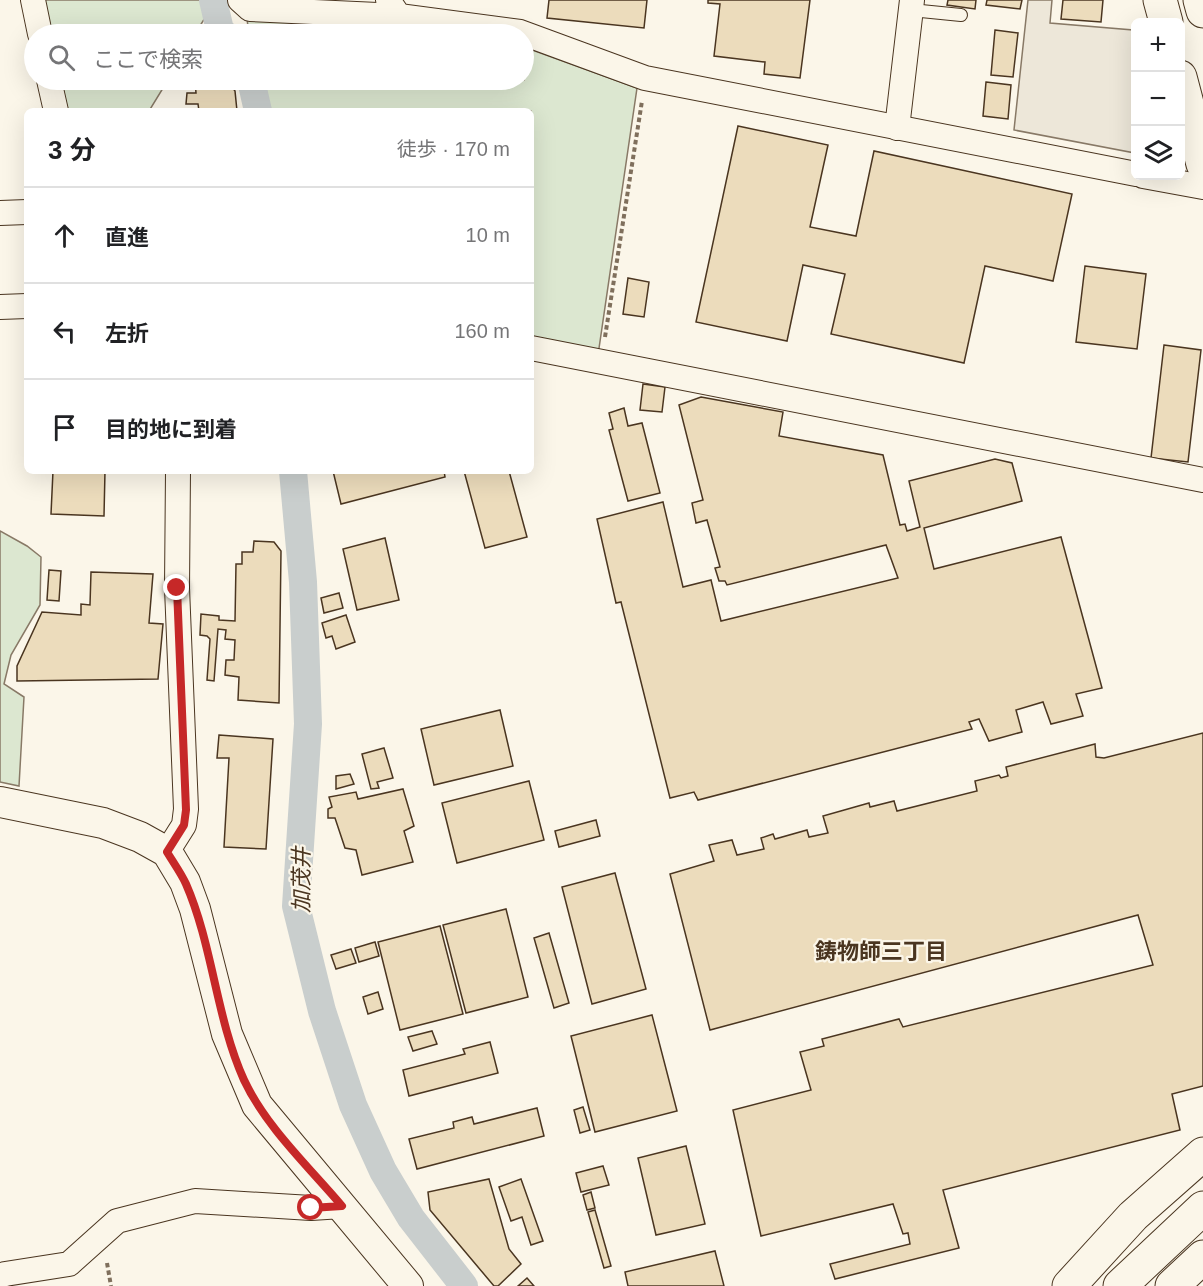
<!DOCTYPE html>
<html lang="ja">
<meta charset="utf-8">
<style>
:root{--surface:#fff;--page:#f2f2f2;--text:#202124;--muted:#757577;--line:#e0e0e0}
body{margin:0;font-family:Arial,"Noto Sans JP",sans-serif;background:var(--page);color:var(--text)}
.controls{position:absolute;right:18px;top:18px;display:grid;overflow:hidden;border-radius:9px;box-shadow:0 6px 24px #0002}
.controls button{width:54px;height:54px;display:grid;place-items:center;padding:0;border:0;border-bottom:2px solid var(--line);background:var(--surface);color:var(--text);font:30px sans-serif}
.stop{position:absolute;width:18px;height:18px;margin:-14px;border:4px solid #c62828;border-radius:50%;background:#fff}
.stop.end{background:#c62828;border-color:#fff;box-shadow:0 2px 6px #0008}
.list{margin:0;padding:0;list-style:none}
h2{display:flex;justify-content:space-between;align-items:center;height:78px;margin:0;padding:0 24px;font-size:26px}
h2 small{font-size:20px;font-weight:400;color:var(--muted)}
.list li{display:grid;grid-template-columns:39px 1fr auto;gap:18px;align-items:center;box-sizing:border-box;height:96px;padding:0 24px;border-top:2px solid var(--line)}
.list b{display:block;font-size:22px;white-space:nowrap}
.list em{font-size:20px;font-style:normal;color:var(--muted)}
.icon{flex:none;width:33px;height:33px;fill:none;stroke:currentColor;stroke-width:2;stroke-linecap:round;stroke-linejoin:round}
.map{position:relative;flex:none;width:1203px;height:1286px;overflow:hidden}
.search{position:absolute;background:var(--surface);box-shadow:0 6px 24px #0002;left:24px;top:24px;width:510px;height:66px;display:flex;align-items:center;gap:15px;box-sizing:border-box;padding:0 21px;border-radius:33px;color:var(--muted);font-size:22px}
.panel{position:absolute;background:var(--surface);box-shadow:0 6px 24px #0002;left:24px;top:108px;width:510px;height:366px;border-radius:9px}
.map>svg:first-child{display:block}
</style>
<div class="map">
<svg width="1203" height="1286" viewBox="0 0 1203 1286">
<rect width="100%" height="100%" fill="#fbf6e9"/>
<g fill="#dce7d0" stroke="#887966" stroke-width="1.5">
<polygon points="38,0 216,0 195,34 45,34"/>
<polygon points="247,19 422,34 249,34"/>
<polygon points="524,47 637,88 598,355 531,341 531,111 261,111 256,80 524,80"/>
<polygon points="55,80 168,80 149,111 63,111"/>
<polygon points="0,531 27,546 41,557 40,605 11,655 4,684 24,697 19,786 0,782"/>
</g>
<polygon fill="#ede7d9" stroke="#887966" stroke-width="1.5" points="1028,0 1052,0 1050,23 1133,30 1135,153 1014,130"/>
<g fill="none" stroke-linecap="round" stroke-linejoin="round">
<g stroke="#c9cecd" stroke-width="28">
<polyline points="213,0 220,30 224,34"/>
<polyline points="251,80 258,111"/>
<polyline points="293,471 303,582 308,724 296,906 322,1011 353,1105 383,1171 411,1218 464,1286"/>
</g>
</g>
<g fill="#ecdcbc" stroke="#4a3520" stroke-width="1.5">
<polygon points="549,0 647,0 644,28 547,18"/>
<polygon points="708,0 810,0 800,78 764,74 765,62 714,56 720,4 708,3"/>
<polygon points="948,0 976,0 975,9 947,5"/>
<polygon points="987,0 1022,0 1020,9 986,5"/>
<polygon points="1063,0 1103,0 1101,22 1061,19"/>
<polygon points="995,30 1018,33 1013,77 991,75"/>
<polygon points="195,80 227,80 235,91 237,111 199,111 198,104 186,104 187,93 196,93"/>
<polygon points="986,82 1011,85 1008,119 983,116"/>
<polygon points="738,126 828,145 810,227 856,236 874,151 1072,194 1053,281 985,266 964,363 831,334 845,274 803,265 787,341 696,322"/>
<polygon points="1085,266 1146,274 1137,349 1076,342"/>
<polygon points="628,278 649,282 644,317 623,314"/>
<polygon points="1164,345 1201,350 1188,462 1151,458"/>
<polygon points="643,384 665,387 662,412 640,410"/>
<polygon points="701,397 783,412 779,436 883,455 900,525 905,524 907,531 920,527 909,481 995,459 1012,463 1022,501 924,528 934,569 1061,537 1102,688 1076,694 1083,716 1051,724 1043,702 1016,710 1022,732 989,741 979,719 969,722 972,729 698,800 694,792 670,798 621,602 616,603 597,519 663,502 683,587 711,580 721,621 898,578 886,545 727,585 725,581 719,581 715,568 720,567 707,520 696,523 692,503 703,500 679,405"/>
<polygon points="624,408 628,426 642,423 660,493 628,501 609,430 613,429 609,413"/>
<polygon points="53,471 105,471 104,516 51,514"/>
<polygon points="333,471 444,471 445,477 341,504"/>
<polygon points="464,471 509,471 527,537 485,548"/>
<polygon points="385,538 399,600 357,610 343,549"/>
<polygon points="254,541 274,542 281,551 279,703 238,700 239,677 225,675 226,660 234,660 235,640 225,639 226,630 218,629 214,681 207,680 210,639 207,636 200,635 201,614 219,616 219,620 235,621 236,564 242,564 242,552 253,552"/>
<polygon points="49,570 61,571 59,601 47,600"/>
<polygon points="91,572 153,574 149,623 163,624 158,679 17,681 17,666 42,612 81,615 81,604 90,605"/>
<polygon points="339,593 343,608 324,613 321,598"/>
<polygon points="346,615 355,642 336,649 332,636 326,638 322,623"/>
<polygon points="500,710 513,766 434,785 421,729"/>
<polygon points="1203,733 1203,1086 1172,1094 1180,1130 943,1190 959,1248 835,1279 830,1264 910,1244 908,1233 903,1234 893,1204 761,1236 733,1110 811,1090 800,1052 824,1046 822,1039 899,1019 903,1027 1153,965 1138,915 710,1030 670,874 714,861 709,845 732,840 737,855 764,849 761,838 773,834 775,839 807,830 809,837 828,833 823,816 869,803 870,807 894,801 897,811 977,791 975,781 999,775 1001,778 1008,776 1006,767 1095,744 1096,757 1104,758"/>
<polygon points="219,735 273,739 266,849 224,847 229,758 217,758"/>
<polygon points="384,748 393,778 377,782 379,788 371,789 362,754"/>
<polygon points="350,774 354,784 336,789 336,776"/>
<polygon points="529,781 544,840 457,863 442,803"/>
<polygon points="403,789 414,826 404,831 413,862 362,875 356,850 345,848 335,818 328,818 328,809 332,807 329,797 356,792 358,799"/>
<polygon points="596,820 600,836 559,847 555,831"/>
<polygon points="615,873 646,989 592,1004 562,887"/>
<polygon points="506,909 528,997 466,1013 443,925"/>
<polygon points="440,926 463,1014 400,1030 378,942"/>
<polygon points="549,933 569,1003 554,1008 534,938"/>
<polygon points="375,942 379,956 359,962 355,948"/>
<polygon points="351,949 356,963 336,969 331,955"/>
<polygon points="378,992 383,1009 368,1014 363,997"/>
<polygon points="652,1015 677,1111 595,1132 571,1036"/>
<polygon points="432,1031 437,1044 413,1051 408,1037"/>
<polygon points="490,1042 498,1073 409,1096 403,1070 465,1054 463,1049"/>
<polygon points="583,1107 590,1130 580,1133 574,1110"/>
<polygon points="537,1108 544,1136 417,1169 409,1139 454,1128 453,1122 472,1117 474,1124"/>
<polygon points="686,1146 705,1224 656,1235 638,1158"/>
<polygon points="603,1166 609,1185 581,1192 576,1173"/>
<polygon points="489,1179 509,1249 521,1264 498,1286 494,1286 430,1210 428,1192"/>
<polygon points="521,1179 543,1241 531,1245 522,1217 511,1221 499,1187"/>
<polygon points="591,1192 595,1208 587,1210 583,1195"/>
<polygon points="595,1210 611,1266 604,1268 588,1212"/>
<polygon points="715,1251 724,1286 628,1286 625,1272"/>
<polygon points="527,1278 534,1286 518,1286"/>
</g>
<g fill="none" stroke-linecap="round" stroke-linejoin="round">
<defs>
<polyline id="service" points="911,10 961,15"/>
<g id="minor">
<polyline points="33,0 40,34"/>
<polyline points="240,0 250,9 399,16"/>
<polyline points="388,0 399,16 520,32 645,78 1136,174"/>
<polyline points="49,80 56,111"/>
<polyline points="897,128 912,0"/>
<polyline points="1143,176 1203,187"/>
<polyline points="0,213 27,212"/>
<polyline points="0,307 27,306"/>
<polyline points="531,348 1203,480"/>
<polyline points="167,852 184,825 186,809 177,588 178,471"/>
<polyline points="0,1277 5,1274 69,1264 117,1221 195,1201 311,1208 342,1206"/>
</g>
<polyline id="tertiary" points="0,802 103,823 140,837 167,852 185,882 195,909 227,1034 257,1105 408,1286"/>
<g id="primary">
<polyline points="1160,0 1166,22"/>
<polyline points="1200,0 1203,11"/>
<polyline points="1180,77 1203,164"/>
</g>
<g id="trunk">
<polyline points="1069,1286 1133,1216 1203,1154"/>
<polyline points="1120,1286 1203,1208"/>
<polyline points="1172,1286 1203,1257"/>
</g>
</defs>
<use href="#service" stroke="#4a3520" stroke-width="14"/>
<use href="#minor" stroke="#4a3520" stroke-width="26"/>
<use href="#tertiary" stroke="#4a3520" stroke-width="32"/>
<use href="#primary" stroke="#4a3520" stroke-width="35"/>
<use href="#trunk" stroke="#4a3520" stroke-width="35"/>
<g stroke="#7f6f5c" stroke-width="4" stroke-dasharray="4.5 3" stroke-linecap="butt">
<polyline points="605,337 642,101"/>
<polyline points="107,1263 111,1286"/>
</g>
<use href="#service" stroke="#fbf6e9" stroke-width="12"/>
<use href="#minor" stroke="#fbf6e9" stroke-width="24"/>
<use href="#tertiary" stroke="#fbf6e9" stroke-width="30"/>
<use href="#primary" stroke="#fbf6e9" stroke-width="33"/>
<use href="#trunk" stroke="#fbf6e9" stroke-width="33"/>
</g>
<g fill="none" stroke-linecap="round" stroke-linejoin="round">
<path stroke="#c62828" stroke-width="8" d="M177,588L186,810L184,825L167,852C173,862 181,873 186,884C213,946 216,1018 244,1080C266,1127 309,1167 342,1206L311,1208"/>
</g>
<g text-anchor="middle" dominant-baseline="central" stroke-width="4.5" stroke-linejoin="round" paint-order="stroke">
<g font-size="22" font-style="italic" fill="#4a3520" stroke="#fbf6e9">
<text transform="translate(301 880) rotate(-90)">加茂井</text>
</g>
<g font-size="22" font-weight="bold" fill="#4a3520" stroke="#fbf6e9">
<text x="881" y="951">鋳物師三丁目</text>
</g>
</g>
</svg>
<div class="controls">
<button>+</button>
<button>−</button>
<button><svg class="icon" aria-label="layers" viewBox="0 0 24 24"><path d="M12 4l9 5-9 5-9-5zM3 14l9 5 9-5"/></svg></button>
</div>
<div class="stop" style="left:311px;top:1208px"></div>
<div class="stop end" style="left:177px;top:588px"></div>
<div class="search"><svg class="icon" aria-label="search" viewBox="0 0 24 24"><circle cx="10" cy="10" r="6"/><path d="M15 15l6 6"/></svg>ここで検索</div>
<section class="panel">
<h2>3 分<small>徒歩 · 170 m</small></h2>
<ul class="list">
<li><svg class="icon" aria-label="ahead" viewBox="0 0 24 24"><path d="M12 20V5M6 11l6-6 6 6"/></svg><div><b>直進</b></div><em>10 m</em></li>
<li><svg class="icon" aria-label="left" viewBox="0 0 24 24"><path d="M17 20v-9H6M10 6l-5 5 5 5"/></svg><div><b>左折</b></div><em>160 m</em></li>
<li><svg class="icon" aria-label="arrive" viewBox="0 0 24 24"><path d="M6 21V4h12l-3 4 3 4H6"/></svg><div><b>目的地に到着</b></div></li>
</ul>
</section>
</div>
